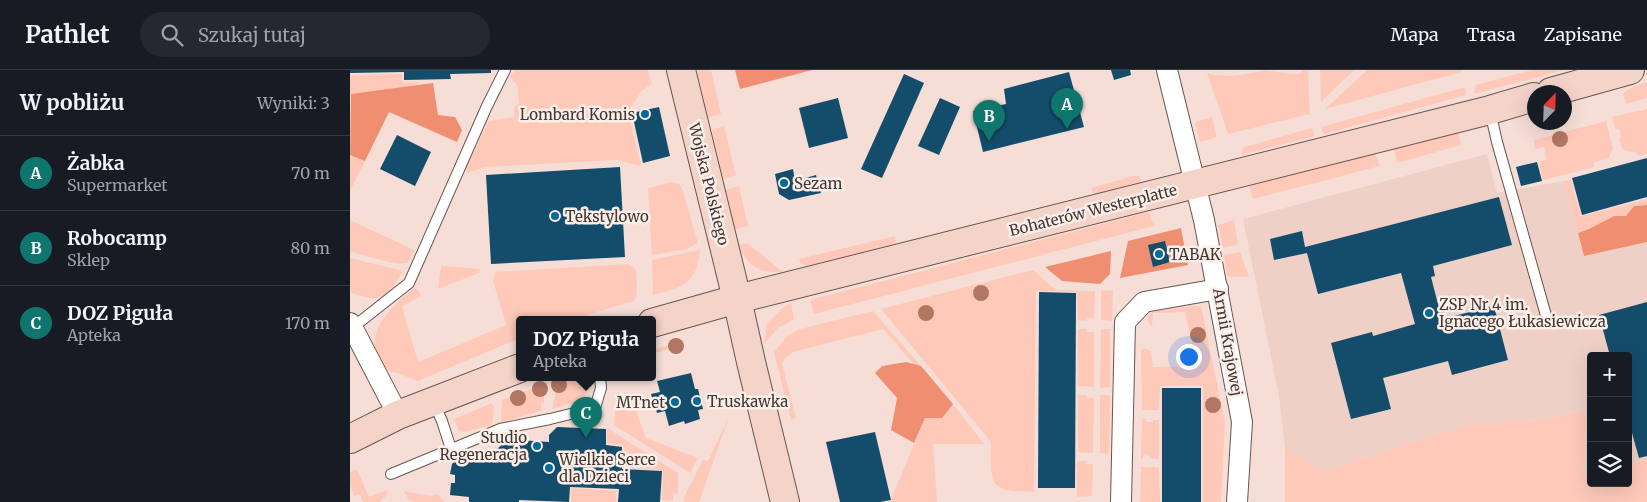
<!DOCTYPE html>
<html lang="pl">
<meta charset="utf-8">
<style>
:root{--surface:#171b24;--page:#242831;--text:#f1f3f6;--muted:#9ea1a6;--line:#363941;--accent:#0f766e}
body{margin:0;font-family:Merriweather,serif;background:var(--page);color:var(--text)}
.controls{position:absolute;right:15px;bottom:15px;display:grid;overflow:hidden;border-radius:5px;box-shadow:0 5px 20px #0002}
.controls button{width:45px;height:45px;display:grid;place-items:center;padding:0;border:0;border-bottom:1px solid var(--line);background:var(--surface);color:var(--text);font:25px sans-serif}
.compass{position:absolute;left:1177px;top:15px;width:45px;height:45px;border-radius:50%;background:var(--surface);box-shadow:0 5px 20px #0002;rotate:23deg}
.you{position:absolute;left:838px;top:286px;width:18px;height:18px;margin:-12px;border:4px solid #fff;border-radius:50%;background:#1a73e8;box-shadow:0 0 0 8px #1a73e833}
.badge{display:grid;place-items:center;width:32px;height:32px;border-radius:50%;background:var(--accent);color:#fff;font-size:16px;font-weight:700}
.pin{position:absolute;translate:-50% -41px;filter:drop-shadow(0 1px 2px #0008)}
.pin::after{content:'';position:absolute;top:26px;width:18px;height:15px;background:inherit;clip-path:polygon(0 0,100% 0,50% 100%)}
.popup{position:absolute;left:166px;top:246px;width:140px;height:65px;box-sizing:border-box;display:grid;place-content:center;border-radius:5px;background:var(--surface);filter:drop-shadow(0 1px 4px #0005);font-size:16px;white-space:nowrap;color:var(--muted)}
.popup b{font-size:19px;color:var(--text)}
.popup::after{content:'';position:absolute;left:50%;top:100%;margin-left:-10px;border:10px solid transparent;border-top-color:var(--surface)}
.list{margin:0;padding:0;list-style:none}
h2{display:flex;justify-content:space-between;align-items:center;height:65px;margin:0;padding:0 20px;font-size:21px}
h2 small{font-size:16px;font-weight:400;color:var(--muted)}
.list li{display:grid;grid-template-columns:32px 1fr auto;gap:15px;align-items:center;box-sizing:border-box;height:75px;padding:0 20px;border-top:1px solid var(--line)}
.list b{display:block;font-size:19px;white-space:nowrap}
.list p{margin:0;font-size:16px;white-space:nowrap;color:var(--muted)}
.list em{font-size:16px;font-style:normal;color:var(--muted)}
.icon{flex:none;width:28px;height:28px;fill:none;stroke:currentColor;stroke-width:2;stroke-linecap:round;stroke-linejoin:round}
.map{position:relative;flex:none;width:1297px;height:432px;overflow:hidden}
header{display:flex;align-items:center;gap:30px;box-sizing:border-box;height:70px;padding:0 25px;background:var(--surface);border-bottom:1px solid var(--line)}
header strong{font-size:24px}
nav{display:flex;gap:28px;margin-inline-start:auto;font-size:18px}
.search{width:350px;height:45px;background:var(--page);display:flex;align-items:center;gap:12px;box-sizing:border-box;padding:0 18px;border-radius:28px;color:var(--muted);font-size:19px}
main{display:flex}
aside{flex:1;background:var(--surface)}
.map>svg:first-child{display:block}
</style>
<header>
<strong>Pathlet</strong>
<div class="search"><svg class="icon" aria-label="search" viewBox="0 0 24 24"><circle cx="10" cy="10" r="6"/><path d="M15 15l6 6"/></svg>Szukaj tutaj</div>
<nav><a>Mapa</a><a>Trasa</a><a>Zapisane</a></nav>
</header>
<main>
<aside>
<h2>W pobliżu<small>Wyniki: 3</small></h2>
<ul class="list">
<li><span class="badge">A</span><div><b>Żabka</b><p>Supermarket</p></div><em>70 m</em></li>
<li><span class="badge">B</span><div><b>Robocamp</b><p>Sklep</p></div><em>80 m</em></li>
<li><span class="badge">C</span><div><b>DOZ Piguła</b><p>Apteka</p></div><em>170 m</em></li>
</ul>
</aside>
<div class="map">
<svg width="1297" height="432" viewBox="0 0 1297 432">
<rect width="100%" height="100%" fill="#f6ded7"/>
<polygon fill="#efd0c6" points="1137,84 1147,123 1214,111 1234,186 1297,172 1297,389 1278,394 1278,286 1241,286 1241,403 1233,405 1235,340 1191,350 1119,354 972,402 935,378 929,326 893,149"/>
<g fill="#fec9b9">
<polygon points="165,0 298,0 302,14 292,20 278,42 291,96 267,90 134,97 118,103 115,99 139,51 165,47 164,37 169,34 167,15 160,7"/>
<polygon points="347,0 361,0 371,44 358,48"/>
<path d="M915,0L941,4H950L952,0H958L960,44L878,64L857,3C874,9 898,4 915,0Z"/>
<polygon points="970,0 1004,0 971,32"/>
<polygon points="1017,0 1111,0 1111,2 975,39"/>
<polygon points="1182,0 1214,0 1124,24 1126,15"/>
<polygon points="52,4 53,13 69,12 69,14 38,20 1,24 0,26 0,5"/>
<path d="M1297,12V28L1276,34L1273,24C1280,17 1288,15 1297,12Z"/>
<polygon points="1115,17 1116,25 974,64 971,57"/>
<polygon points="1297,39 1297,84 1288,86 1286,82 1276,81 1271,77 1269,68 1271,67 1269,59 1265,59 1262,47"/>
<polygon points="862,47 867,67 850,72 845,52"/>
<polygon points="1256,51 1263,79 1258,89 1243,92 1244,97 1193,110 1189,92 1197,89 1194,77 1185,79 1184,70"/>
<polygon points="374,56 386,105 373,109 362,60"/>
<polygon points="962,58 965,66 891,85 894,77"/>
<polygon points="1108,61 1111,75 1047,93 1044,78"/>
<polygon points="1025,83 1030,96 903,129 899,116"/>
<polygon points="0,85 15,91 0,121"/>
<polygon points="783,106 790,106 791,112 744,124 741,118"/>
<polygon points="1221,110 1231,146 1297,129 1297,135 1284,136 1276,146 1264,146 1239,159 1228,163 1214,111"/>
<polygon points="322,112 329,114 333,121 348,173 337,179 302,185 298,118"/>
<polygon points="389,116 398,156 385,159 376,120"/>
<polygon points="799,142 804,156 464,244 460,230"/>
<polygon points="0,150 64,180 58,193 47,194 0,182"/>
<polygon points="884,150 888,175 873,178 868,155"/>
<polygon points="545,166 546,174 456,196 451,194 449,189"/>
<path d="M396,173L401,176L433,202C408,203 399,197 388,175Z"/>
<path d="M350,180C347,214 333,217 303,225L302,190Z"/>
<polygon points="890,182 899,207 881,207 877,205 874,185"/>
<path d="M0,188L53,201C39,227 31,234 2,223L0,218Z"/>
<path d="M278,194L286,200L287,223L284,231L223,249H170V268L68,311L44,302L41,303L31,292L24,288C25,280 24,271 26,264C31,246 50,230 64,218L69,221L71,226L52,236L68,292L156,255L143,211L145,202Z"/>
<polygon points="91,196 130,199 129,203 88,219"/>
<path d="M683,200L706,220L745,221L744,248H737V251L728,250L727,222L686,221L684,422C637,422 641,414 641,372L531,239Z"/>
<polygon points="763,220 762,251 751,250 751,221"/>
<polygon points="441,233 444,249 428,258 414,274 417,253 434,237"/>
<path d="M843,236H851L875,353L871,432H853V316H810L809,340H792L791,280L793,278L801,281L803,297L847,296L835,242L803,243L802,256L799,254C797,249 797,246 801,242Z"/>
<polygon points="523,241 571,296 565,295 533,259 443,282 435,288 432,294 446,348 441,350 424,282 437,266 450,259"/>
<polygon points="728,259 737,259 737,262 744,262 744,317 728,316"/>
<polygon points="751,259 760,259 760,317 750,318"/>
<polygon points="333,271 332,275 302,284 302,280"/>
<polygon points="216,307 244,307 233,330 202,339 205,326 203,311"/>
<polygon points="194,314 194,332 191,333 191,339 193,340 151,353 152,330"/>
<polygon points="267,322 282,330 296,368 348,388 340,403 264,355"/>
<polygon points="728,325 737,325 737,328 744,328 743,383 728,382"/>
<polygon points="750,325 760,325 759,384 750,383"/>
<polygon points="142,333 144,338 142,355 114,362 109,361 104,349"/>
<polygon points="603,334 634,374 583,374 587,432 540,432 575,348 592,348"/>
<polygon points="1236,340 1233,405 1241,403 1241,413 1278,413 1278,394 1297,389 1297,432 935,432 935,378 972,402 1119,354 1191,350"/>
<polygon points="379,347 349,432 334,432 334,427 353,390 358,391"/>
<polygon points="792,349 796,349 796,352 803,352 803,350 809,350 809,389 801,388 800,386 793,385 793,388 791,388"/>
<polygon points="257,358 328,403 328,424 323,423 323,431 312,430 313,400 273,397 274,375 257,373"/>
<polygon points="727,391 736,391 736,394 743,394 742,426 727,427"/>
<polygon points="791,397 809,397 810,432 790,432"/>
<polygon points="7,399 19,427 36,420 38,424 30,432 13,432 10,424 4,426 0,415 0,402"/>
<polygon points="221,418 266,421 266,432 221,432"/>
<polygon points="54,421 80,426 87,424 95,432 62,432 57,428"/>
</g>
<g fill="#f08e71">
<polygon points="385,0 462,0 390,19"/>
<polygon points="83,13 88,45 105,47 112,60 107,72 39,42 15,91 0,85 1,24"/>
<polygon points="1297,135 1297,172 1234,186 1228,163 1239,159 1264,146 1276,146 1284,136"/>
<polygon points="831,158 838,195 770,208 778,171"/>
<polygon points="761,181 760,204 750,214 712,211 695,197"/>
<polygon points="556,292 571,296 603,334 592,348 575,348 564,373 541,360 547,328 525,303 532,296"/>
</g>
<g fill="#144d6b">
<polygon points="0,0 141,0 141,3 100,4 101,9 54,10 54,2 0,3"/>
<polygon points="761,0 780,0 781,5 764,10"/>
<polygon points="719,2 734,57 633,82 623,41 656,34 654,19"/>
<polygon points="554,4 574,13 532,108 511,99"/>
<polygon points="488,28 498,68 459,78 449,38"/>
<polygon points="590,28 610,37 589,85 568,76"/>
<polygon points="309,37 320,86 293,93 282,43"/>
<polygon points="47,65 81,82 65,116 30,99"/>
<polygon points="1297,88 1297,127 1232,145 1222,108"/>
<polygon points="1187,92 1192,111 1171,116 1166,97"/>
<polygon points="270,97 275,187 141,194 136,105"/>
<polygon points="443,99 445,111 466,105 471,123 439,130 429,124 425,104"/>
<polygon points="1149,127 1162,175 1083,196 1085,206 1081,207 1089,238 1093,237 1096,248 1144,236 1158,290 1102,305 1098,291 1033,308 1041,339 1001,349 981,273 1022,262 1023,266 1065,254 1051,203 968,224 957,183 924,190 920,169 952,161 955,177"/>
<polygon points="815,171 820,192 803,197 798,175"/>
<polygon points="689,222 726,223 725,418 688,418"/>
<polygon points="1297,232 1297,386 1289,388 1278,349 1278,316 1281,315 1278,303 1278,286 1260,286 1249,245"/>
<polygon points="341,303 345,319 348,319 353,339 348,340 350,349 335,354 334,351 319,356 315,341 307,343 301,324 310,322 307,311"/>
<rect x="812" y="318" width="39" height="114"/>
<polygon points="207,357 256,359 256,375 272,377 272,399 312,401 310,432 268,432 269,419 220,417 219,432 169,430 169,432 119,432 119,427 100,425 101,413 105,413 105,405 100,404 102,394 109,387 109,384 146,386 147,379 155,372 156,369 199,372 199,365"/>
<polygon points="525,362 541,430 530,432 490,432 476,372"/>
</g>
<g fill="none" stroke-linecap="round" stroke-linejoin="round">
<defs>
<g id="lane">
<polyline points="1140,41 1147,72 1197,249"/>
<polyline points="2,258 59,213 137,36 155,0"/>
<polyline points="84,333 92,351 101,379"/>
<polyline points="41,404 150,359 200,349 245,338 251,318 250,307"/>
</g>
<g id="street">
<polyline points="817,0 854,150 892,352 887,432"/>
<polyline points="0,253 48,345"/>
<polyline points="771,432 775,252 794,232 868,219"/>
</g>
<g id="secondary">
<polyline points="331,0 387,229 401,292 435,432"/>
<polyline points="1201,22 1280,0"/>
<polyline points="302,253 387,229 1140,40 1184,27"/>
<polyline points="0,369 48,345 170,298"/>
</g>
</defs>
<use href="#lane" stroke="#6a554f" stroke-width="12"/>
<use href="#street" stroke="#6a554f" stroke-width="22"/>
<use href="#secondary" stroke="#6a554f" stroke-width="30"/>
<use href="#lane" stroke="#fff" stroke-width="10"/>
<use href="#street" stroke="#fff" stroke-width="20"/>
<use href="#secondary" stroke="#f4d3c9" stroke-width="28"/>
</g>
<g fill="#b17763">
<circle cx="1210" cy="69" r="8"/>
<circle cx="631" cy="223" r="8"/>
<circle cx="576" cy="243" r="8"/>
<circle cx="848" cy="265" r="8"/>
<circle cx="326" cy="276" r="8"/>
<circle cx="209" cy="315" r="8"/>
<circle cx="190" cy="319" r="8"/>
<circle cx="168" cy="328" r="8"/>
<circle cx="863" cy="335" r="8"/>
</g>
<g fill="#036b99" stroke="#fceee9" stroke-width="2">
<circle cx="295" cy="44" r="5"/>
<circle cx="434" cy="113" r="5"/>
<circle cx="205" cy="146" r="5"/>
<circle cx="809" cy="184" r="5"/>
<circle cx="1079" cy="243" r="5"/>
<circle cx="347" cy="331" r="5"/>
<circle cx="325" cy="332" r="5"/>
<circle cx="187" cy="376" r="5"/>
<circle cx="199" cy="398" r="5"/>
</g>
<g text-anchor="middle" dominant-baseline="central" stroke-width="5" stroke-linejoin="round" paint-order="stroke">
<g font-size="15" fill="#423835" stroke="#fceee9" text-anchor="start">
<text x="285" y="44" text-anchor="end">Lombard Komis</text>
<text x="444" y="113">Sezam</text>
<text x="215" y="146">Tekstylowo</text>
<text x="819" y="184">TABAK</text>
<text x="1089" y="234">ZSP Nr 4 im.<tspan x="1089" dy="17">Ignacego Łukasiewicza</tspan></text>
<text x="357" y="331">Truskawka</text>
<text x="315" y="332" text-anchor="end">MTnet</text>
<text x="177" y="367" text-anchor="end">Studio<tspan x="177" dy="17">Regeneracja</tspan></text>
<text x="209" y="389">Wielkie Serce<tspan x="209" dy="17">dla Dzieci</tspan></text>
</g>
<g font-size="15" fill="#423835" stroke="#fceee9">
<text transform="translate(359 114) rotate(76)">Wojska Polskiego</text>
<text transform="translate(743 140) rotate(-14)">Bohaterów Westerplatte</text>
<text transform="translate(878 272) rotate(80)">Armii Krajowej</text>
</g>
</g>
</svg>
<div class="controls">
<button>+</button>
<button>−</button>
<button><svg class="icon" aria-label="layers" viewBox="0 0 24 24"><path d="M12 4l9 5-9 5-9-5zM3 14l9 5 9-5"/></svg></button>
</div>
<svg class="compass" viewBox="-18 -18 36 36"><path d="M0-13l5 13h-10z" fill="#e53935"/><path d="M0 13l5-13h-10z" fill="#9ea1a6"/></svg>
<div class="you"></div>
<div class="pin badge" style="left:717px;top:59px">A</div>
<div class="pin badge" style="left:639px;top:71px">B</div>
<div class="pin badge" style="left:236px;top:368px">C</div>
<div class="popup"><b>DOZ Piguła</b>Apteka</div>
</div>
</main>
